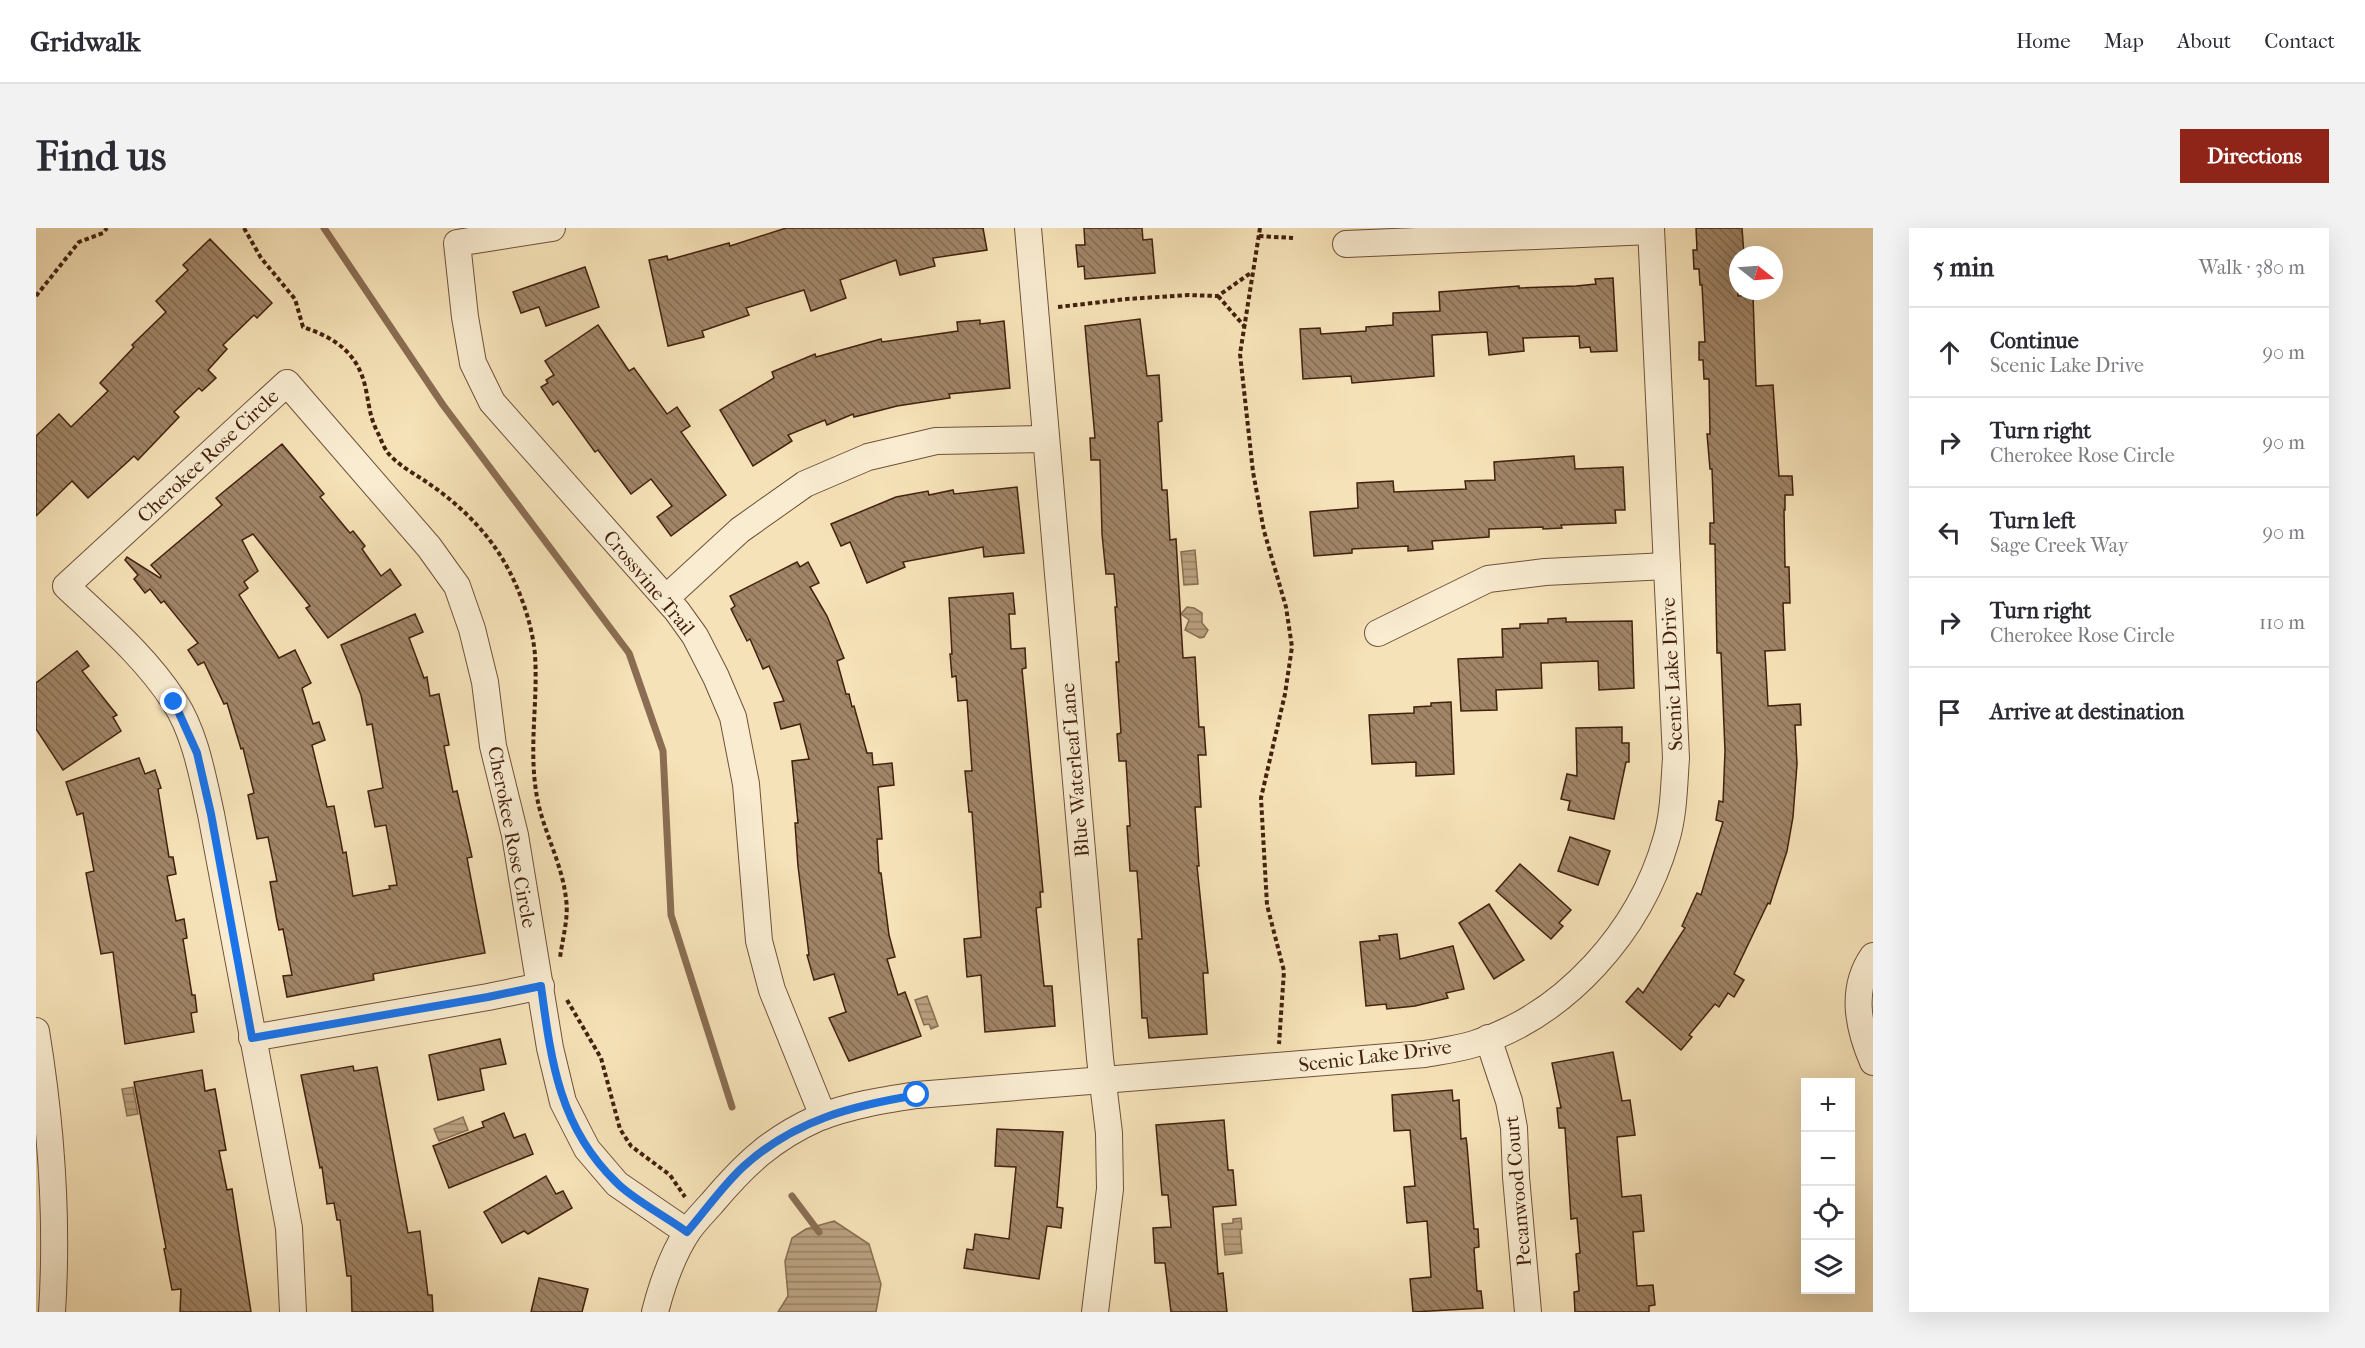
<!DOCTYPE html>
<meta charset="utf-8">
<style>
:root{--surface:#fff;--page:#f2f2f3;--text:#2b2b33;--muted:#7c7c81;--line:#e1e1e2;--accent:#8f2418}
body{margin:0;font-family:"IM FELL French Canon",serif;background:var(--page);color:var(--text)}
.controls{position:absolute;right:18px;bottom:18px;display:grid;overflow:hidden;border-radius:0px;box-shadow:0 6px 24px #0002}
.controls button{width:54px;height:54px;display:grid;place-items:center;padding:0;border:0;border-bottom:2px solid var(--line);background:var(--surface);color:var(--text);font:30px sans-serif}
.compass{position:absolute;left:1693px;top:18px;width:54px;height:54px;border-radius:50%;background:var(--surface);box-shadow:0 6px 24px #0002;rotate:107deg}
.stop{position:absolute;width:18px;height:18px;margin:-14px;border:4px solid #1a73e8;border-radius:50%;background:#fff}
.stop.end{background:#1a73e8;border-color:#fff;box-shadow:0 2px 6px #0008}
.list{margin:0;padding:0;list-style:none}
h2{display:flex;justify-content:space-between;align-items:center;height:78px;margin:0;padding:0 24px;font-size:26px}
h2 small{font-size:20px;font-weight:400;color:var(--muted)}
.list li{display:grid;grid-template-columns:39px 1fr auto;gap:18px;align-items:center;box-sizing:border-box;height:90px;padding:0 24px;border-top:2px solid var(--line)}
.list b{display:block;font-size:22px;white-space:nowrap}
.list p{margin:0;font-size:20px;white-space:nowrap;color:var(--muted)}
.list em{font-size:20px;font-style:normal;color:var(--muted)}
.icon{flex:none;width:33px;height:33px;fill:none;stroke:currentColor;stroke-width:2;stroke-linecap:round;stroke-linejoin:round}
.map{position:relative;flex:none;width:1837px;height:1084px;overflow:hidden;border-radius:0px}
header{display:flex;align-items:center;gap:36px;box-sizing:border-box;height:84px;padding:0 30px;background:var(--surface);border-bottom:2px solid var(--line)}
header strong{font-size:28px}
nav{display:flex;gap:33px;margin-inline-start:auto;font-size:21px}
.intro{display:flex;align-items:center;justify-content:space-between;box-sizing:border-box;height:144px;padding:0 36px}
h1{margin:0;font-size:42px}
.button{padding:15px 27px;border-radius:0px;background:var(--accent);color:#fff;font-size:21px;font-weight:700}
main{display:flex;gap:36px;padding:0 36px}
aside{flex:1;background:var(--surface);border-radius:0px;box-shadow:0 6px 24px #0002}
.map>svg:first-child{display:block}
</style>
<header>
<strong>Gridwalk</strong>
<nav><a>Home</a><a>Map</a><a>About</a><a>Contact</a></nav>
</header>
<div class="intro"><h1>Find us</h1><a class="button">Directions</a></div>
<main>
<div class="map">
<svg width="1837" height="1084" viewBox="0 0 1837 1084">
<defs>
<pattern id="water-rules" width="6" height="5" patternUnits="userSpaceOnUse" patternTransform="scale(1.5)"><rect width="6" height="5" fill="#b9a07f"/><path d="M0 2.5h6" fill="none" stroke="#988266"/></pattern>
<pattern id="building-back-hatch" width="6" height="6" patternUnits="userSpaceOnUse" patternTransform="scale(1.5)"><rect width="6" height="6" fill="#a08567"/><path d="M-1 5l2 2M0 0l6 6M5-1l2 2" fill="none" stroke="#846c53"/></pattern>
</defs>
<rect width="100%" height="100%" fill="#f6e2b8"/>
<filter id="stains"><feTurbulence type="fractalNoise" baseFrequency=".00333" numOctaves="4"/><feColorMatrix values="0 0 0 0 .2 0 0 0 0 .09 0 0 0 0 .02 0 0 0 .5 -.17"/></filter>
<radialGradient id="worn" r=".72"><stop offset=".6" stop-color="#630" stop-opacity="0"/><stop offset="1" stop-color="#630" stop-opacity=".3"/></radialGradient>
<g fill="url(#water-rules)" stroke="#8a6d52" stroke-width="1.5">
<polygon points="1159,322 1162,356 1148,357 1145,324"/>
<polygon points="1151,379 1158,380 1166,385 1166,395 1172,402 1168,409 1164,410 1149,402 1153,392 1145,386"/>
<polygon points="891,768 902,798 895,801 893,796 888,797 879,772"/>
<polygon points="97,859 102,886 91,888 86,861"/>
<polygon points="427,889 432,902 403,913 398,901"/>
<polygon points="1205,990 1206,1001 1204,1002 1206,1025 1189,1027 1186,996 1197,995 1197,991"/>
<polygon points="798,993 833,1016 845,1056 840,1084 742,1084 752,1068 749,1033 756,1010 770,1001"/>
</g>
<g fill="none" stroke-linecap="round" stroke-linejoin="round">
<g stroke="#8a6d52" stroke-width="7">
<polyline points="288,0 407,177 593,425 627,523 635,687 696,879"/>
<polyline points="756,968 783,1004"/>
</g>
</g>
<g fill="url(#building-back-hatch)" stroke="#43210f" stroke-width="1.5">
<polygon points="750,0 947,0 951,22 897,30 899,38 864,47 860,32 804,52 810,70 775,83 768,62 710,80 713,87 666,103 668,109 632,118 613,32 631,28 632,32 693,15 694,18"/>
<polygon points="1048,0 1106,0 1107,12 1116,11 1119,45 1049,51 1048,38 1042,39 1040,17 1049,17"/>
<polygon points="1660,0 1706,0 1708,27 1702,27 1702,68 1717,67 1720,158 1737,157 1743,248 1756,248 1757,267 1749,267 1749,282 1748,282 1749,339 1753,339 1754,375 1747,375 1749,422 1729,423 1732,478 1764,476 1765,497 1759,497 1761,536 1757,589 1751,623 1734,676 1732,675 1698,746 1708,752 1698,769 1692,765 1683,779 1679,776 1653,807 1656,809 1645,822 1590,774 1602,760 1607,765 1649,700 1646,698 1661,665 1665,667 1687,594 1680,592 1683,573 1687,574 1689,523 1685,425 1681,425 1679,316 1674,316 1674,295 1678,295 1676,241 1674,241 1671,206 1674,206 1673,151 1668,151 1667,132 1663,132 1663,114 1669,114 1666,57 1664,57 1663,41 1658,41 1657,22 1661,22"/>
<polygon points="174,11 236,75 221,90 218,87 187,117 191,121 172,142 180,150 166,163 163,160 138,184 143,189 102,232 98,228 52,270 36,253 0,288 0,208 23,186 35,199 72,163 64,155 98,119 96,117 130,84 120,73 152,42 147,37"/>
<polygon points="549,39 563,79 510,98 503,79 485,85 477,64"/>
<polygon points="1577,50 1581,123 1555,124 1554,119 1544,120 1543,108 1487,110 1488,123 1453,127 1451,104 1396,107 1398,148 1316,155 1315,148 1267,151 1264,101 1284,100 1285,106 1330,103 1330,99 1357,97 1357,85 1404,83 1403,64 1483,58 1483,60 1540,58 1560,56 1559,51"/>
<polygon points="1104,91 1111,148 1123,147 1126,193 1122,194 1126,262 1131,262 1134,312 1140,311 1147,430 1159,429 1163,499 1168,499 1170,527 1162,527 1165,579 1159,579 1163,638 1161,638 1172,745 1167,745 1171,806 1113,810 1111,790 1106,790 1102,711 1106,711 1101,643 1094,643 1091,598 1094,598 1090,533 1083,533 1081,506 1085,505 1080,434 1083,434 1079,379 1081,379 1078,346 1070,346 1066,306 1064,232 1055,232 1054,210 1059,210 1049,98"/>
<polygon points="944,92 944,96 968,93 974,160 913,166 914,170 861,178 818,189 817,186 791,197 789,192 752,207 756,213 717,238 684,182 738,150 736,144 779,126 780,129 845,111 846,114 922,103 921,94"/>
<polygon points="562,97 593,143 598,140 631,186 641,179 654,198 645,204 690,267 635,308 621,289 636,278 615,251 595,266 562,222 559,224 522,173 517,177 505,159 512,155 510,152 518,147 509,133"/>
<polygon points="246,216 288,266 284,269 314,305 317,303 329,318 326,321 345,348 354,341 365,357 292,410 270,380 274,378 217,306 206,312 222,343 208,354 212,360 203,367 243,430 259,422 275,455 266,460 277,496 283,494 289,512 276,517 291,579 298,578 307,625 310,624 317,668 354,661 353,658 361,657 350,597 339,599 332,563 347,560 336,496 331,497 325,467 305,417 379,386 387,404 373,410 388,450 391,449 394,468 403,466 413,517 408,518 417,564 421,563 436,629 431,630 449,725 337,746 338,752 251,769 247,748 256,747 247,701 243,702 241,693 234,654 241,653 232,609 221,611 212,567 218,565 207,520 205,521 191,475 188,476 168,434 162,437 152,422 162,415 128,373 125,375 114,361 109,365 98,351 102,347 89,332 91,329 124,350 125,348 115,337 186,277 180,270"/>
<polygon points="1538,228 1539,241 1587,239 1589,282 1579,282 1580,295 1525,297 1526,300 1507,301 1507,299 1453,301 1453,309 1396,313 1397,321 1372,323 1372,318 1316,321 1316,325 1278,328 1274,284 1322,280 1321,255 1357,253 1358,264 1430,261 1429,253 1459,252 1458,234"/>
<polygon points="981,259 988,325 948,329 947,319 867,334 869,339 831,355 814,314 805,318 795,296 860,269 892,263 893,267 917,262 918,266"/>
<polygon points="761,334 764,339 772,334 783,355 774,359 791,388 808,430 801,433 810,466 813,466 816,479 818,478 831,525 836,525 837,537 856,535 858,557 842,559 846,611 841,611 843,645 845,645 853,707 859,729 851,731 862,767 869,764 885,808 813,833 793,790 810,784 798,746 778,752 771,727 773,727 762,638 759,595 762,595 756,533 773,531 764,496 745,501 738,475 748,473 733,438 727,441 714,411 711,413 695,381 699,378 694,368"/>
<polygon points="977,365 979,386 973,386 975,421 989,420 990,440 986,441 1007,664 1004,664 1005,679 1000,680 1008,758 1016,758 1019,798 949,804 945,747 931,749 928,711 945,709 936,584 933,584 929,543 936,543 931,472 922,473 920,448 916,449 914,426 916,426 913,370"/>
<polygon points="1530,390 1530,394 1596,393 1598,460 1563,462 1562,433 1505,435 1506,460 1460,462 1461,482 1425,483 1422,431 1467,429 1466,401 1484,400 1484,396 1512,395 1512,391"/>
<polygon points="41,423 53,438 46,443 81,487 77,489 85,503 27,542 0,501 0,455"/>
<polygon points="1415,474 1418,546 1380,548 1380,534 1336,536 1333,487 1378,485 1378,479 1395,478 1395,475"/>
<polygon points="1586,499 1586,515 1593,515 1593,534 1590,534 1578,591 1532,582 1534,573 1525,571 1531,546 1541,548 1540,500"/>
<polygon points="103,530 109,546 119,542 125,560 122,561 133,629 137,629 140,646 131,648 140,693 148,691 151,710 147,711 156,767 159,767 161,784 155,785 158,804 89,816 77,724 65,726 50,645 58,643 47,585 41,587 30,554"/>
<polygon points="1534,609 1574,623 1562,657 1522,643"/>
<polygon points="1484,636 1535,682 1523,695 1527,698 1515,711 1460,663"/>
<polygon points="1453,676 1488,732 1458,751 1423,695"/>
<polygon points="1361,706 1364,731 1417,718 1428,761 1410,765 1412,770 1379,778 1351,781 1350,776 1330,778 1324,714 1344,712 1343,708"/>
<polygon points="464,811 470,836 444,841 448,862 402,872 393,827"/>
<polygon points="1577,824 1586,873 1594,872 1599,907 1581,909 1586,969 1605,967 1608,1003 1597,1004 1601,1058 1617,1057 1619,1077 1613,1078 1613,1084 1539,1084 1538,1064 1543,1063 1540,1026 1544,1025 1541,990 1535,991 1529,900 1523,900 1521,880 1525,880 1516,835"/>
<polygon points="317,838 318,843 341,839 372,1005 384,1003 392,1067 396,1067 397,1084 316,1084 315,1048 311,1048 304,992 301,992 298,975 291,976 286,939 284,940 265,847"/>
<polygon points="166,842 169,863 179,861 190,922 183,923 191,962 196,961 215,1084 144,1084 145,1061 136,1062 128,1021 130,1020 98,854"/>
<polygon points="1416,862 1417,873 1423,872 1425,911 1430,910 1431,917 1438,1001 1442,1001 1443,1019 1438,1020 1441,1063 1445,1063 1447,1080 1377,1084 1374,1051 1395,1049 1391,993 1371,995 1368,959 1379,958 1374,902 1358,903 1356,867"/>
<polygon points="468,885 478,910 489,906 497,926 413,960 397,918 448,899 446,894"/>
<polygon points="1188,892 1192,942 1197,942 1200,977 1177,979 1182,1046 1187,1045 1191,1084 1135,1084 1129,1035 1119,1035 1117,1000 1135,999 1132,967 1126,967 1120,897"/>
<polygon points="961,901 1027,904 1021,979 1027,980 1025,1000 1011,998 1003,1051 928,1040 931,1021 937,1022 939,1006 973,1011 980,939 959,938"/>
<polygon points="510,948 520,966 527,963 536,980 492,1006 488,1003 466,1015 448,984"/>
<polygon points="503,1050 552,1061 546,1084 495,1084"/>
</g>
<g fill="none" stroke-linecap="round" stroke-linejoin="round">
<defs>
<g id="minor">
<polyline points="516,0 421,15 429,89 437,135 456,174 641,383 659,408 680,449 697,489 710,556 723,713 736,762 787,888"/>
<polyline points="992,0 1064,830 1073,905 1074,961 1059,1084"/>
<polyline points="1310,16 1615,3"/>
<polyline points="630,370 704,302 769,256 832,229 900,213 1010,211"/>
<polyline points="1342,405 1452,351 1509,344 1631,338"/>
<path d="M1837,728C1814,761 1822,799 1837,834"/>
<path d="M0,803C15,895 22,991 16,1084"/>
<polyline points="216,810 452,769 505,758"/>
<polyline points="1452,810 1473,873 1478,900 1480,949 1492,1084"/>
<path d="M257,1084L253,1000L175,586C167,550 159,504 138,473C109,428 68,394 30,358L251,155L393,319L421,358L436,401L449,454L457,518L479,607L514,820L527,874L551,921L581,956L651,1004"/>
<path d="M619,1084C626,1057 636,1027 652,1003C659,993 668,984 676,975C708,937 735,911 782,890C814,877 848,872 881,867L1389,826C1405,823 1422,821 1438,816C1530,787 1604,703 1630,612C1638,586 1638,557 1640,530L1615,0"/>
</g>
</defs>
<use href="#minor" stroke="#705139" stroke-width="28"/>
<g stroke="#43210f" stroke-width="4" stroke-dasharray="4.5 3" stroke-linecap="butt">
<path d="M208,0L225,30L259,71L267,99C300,110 323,126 330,162C334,182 334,191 344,209C346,215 349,221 352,225C363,238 379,246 392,255C416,271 441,294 458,318C479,347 496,391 499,427C502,473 493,517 500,563C505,600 526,633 530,671C533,690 526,712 524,730"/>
<polyline points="1224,0 1204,126 1217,244 1228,303 1250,379 1256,419 1249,466 1225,570 1231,677 1248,743 1243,816"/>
<polyline points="1223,8 1257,10"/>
<polyline points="0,68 43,14 67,5 71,0"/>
<polyline points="1182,68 1209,99"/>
<polyline points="1022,79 1091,71 1152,67 1182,68 1216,44"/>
<polyline points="531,772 565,830 584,901 595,918 634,947 649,969"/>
</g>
<use href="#minor" stroke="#f9ecd1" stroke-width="26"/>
</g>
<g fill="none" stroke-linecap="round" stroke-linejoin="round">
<path stroke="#1a73e8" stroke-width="8" d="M138,474L161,525L175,586L216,810L452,769L505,758C515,832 523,899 580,954C596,971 631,989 651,1004C670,982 687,957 708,938C759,892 815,878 881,867"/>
</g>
<g text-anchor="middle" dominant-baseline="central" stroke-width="4.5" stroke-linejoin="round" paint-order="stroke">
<g font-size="20" fill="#43210f" stroke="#f9ecd1">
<text transform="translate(172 228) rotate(-43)">Cherokee Rose Circle</text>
<text transform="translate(613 355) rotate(50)">Crossvine Trail</text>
<text transform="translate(1636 446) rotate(-93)">Scenic Lake Drive</text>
<text transform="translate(1039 542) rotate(-95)">Blue Waterleaf Lane</text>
<text transform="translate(476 609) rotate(79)">Cherokee Rose Circle</text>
<text transform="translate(1339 828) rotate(-7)">Scenic Lake Drive</text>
<text transform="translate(1482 963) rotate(-95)">Pecanwood Court</text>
</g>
</g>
<rect width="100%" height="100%" filter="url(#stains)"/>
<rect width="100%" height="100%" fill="url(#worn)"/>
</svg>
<div class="controls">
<button>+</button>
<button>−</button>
<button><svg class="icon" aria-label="locate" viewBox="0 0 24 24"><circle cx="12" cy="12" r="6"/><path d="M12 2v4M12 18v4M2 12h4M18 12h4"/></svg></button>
<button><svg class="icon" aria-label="layers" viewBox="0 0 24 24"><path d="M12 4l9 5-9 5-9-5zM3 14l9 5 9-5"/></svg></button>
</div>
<svg class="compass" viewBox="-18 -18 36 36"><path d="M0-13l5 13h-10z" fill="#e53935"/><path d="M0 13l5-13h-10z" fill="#7c7c81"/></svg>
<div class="stop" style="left:881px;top:867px"></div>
<div class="stop end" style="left:138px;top:474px"></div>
</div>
<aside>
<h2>5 min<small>Walk · 380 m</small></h2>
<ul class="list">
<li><svg class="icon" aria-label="ahead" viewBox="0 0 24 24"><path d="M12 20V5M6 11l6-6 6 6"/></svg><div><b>Continue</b><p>Scenic Lake Drive</p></div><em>90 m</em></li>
<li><svg class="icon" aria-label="right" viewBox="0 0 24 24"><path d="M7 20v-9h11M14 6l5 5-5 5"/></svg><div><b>Turn right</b><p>Cherokee Rose Circle</p></div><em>90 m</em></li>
<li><svg class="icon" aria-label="left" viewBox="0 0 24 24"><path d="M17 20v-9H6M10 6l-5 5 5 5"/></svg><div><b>Turn left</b><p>Sage Creek Way</p></div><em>90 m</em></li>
<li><svg class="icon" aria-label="right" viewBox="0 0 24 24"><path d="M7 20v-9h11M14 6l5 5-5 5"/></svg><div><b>Turn right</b><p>Cherokee Rose Circle</p></div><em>110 m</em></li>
<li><svg class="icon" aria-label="arrive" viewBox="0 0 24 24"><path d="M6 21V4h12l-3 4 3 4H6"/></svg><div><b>Arrive at destination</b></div></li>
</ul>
</aside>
</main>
